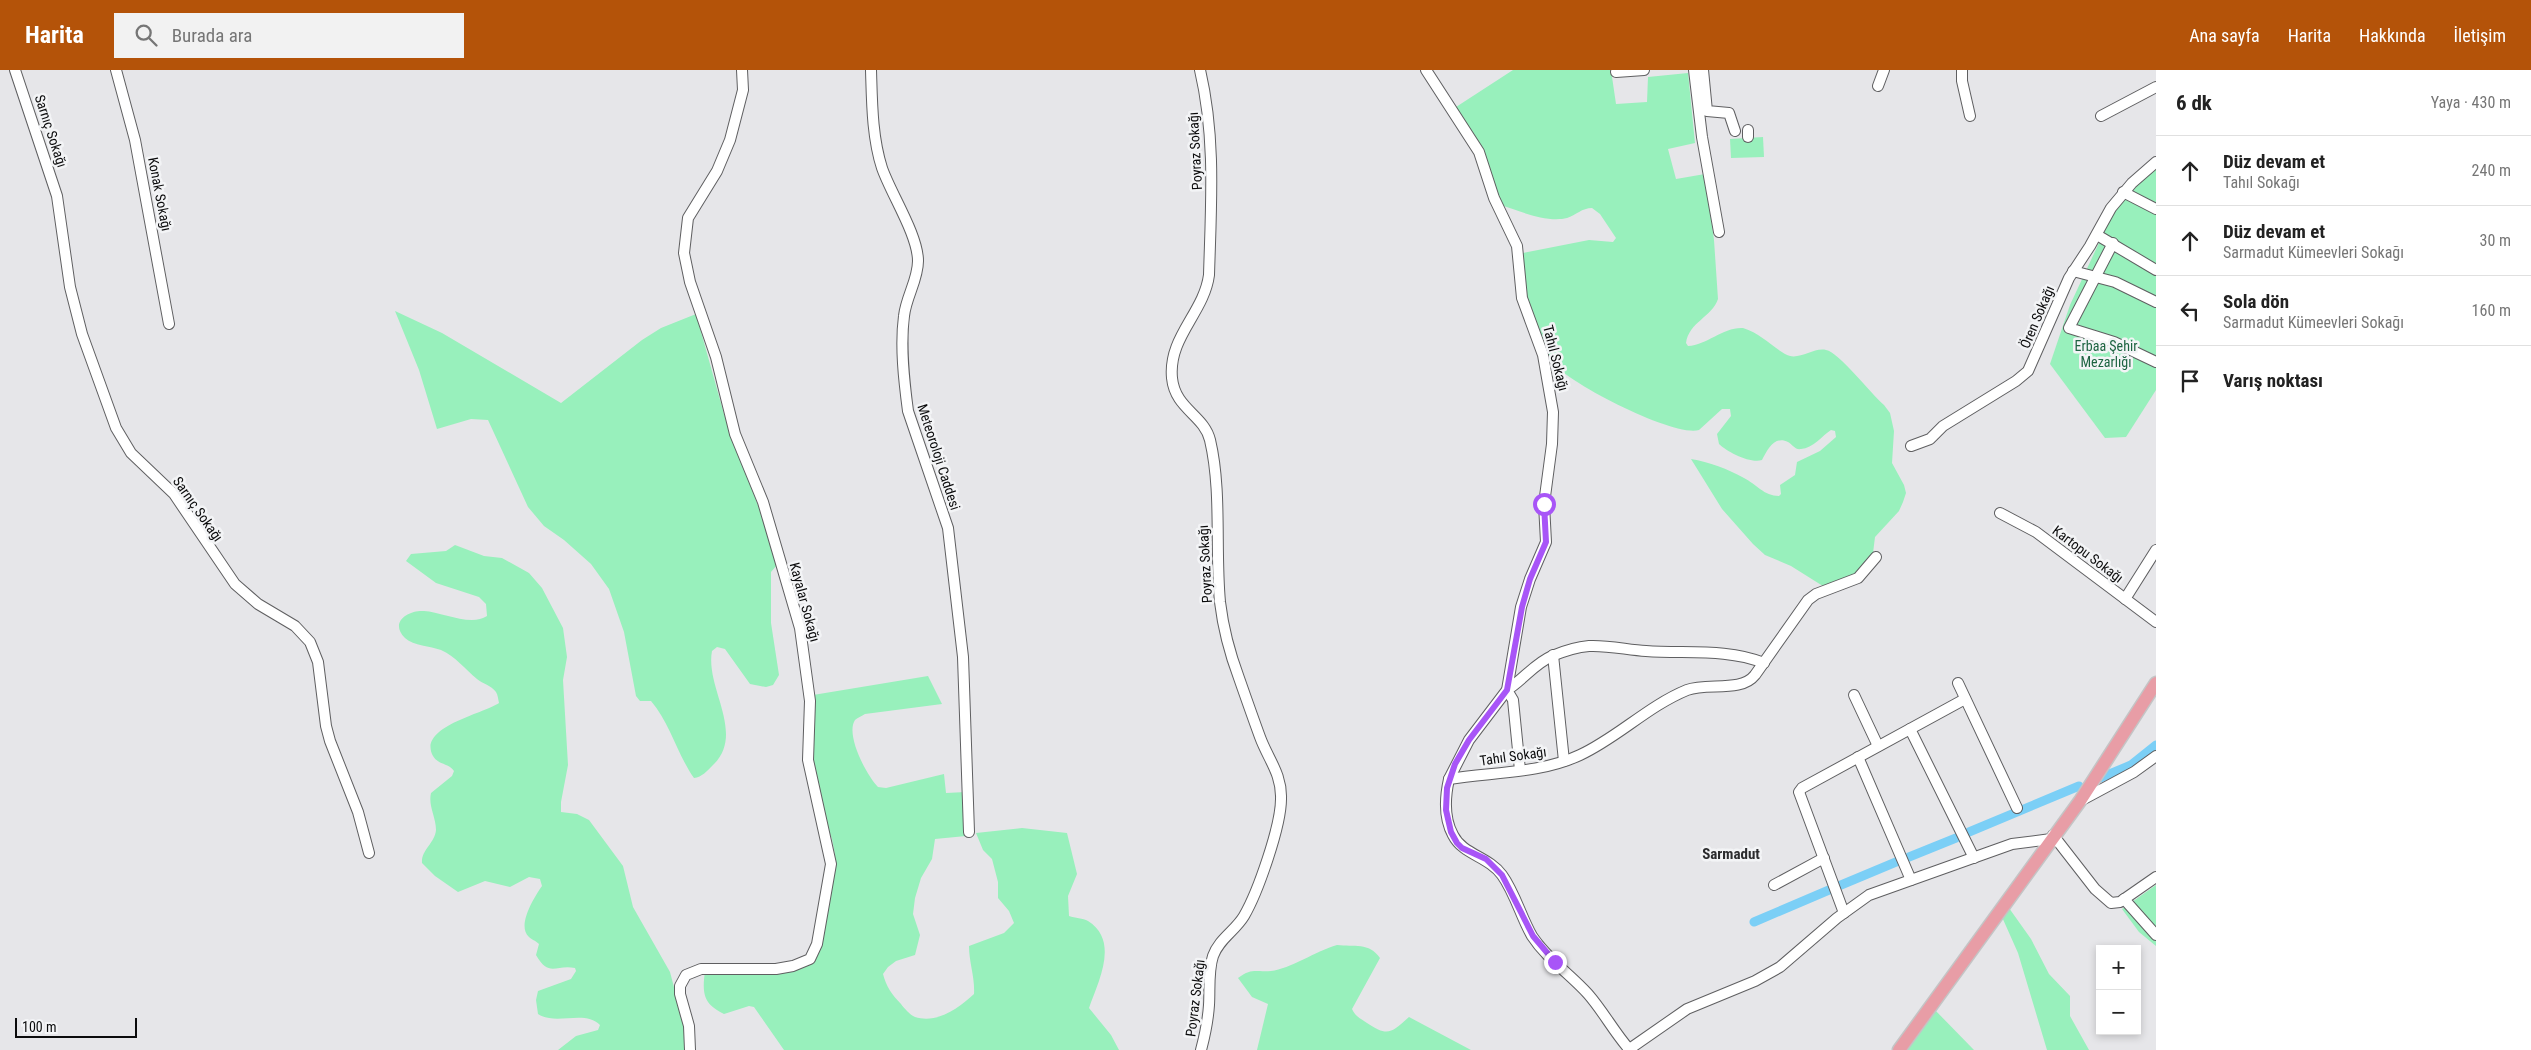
<!DOCTYPE html>
<html lang="tr">
<meta charset="utf-8">
<style>
:root{--surface:#fff;--page:#f2f2f2;--text:#222;--muted:#767676;--line:#e0e0e0;--accent:#b45309}
body{margin:0;font-family:"Roboto Condensed",sans-serif;background:var(--page);color:var(--text)}
.controls{position:absolute;right:15px;bottom:15px;display:grid;overflow:hidden;border-radius:0px;box-shadow:0 2px 8px #0003}
.controls button{width:45px;height:45px;display:grid;place-items:center;padding:0;border:0;border-bottom:1px solid var(--line);background:var(--surface);color:var(--text);font:25px sans-serif}
.scale{position:absolute;left:15px;bottom:12px;width:122px;box-sizing:border-box;padding-left:5px;border:2px solid #0b0b0c;border-top:0;font-size:14px;line-height:18px;white-space:nowrap;color:#0b0b0c;-webkit-text-stroke:4px #f3f4f6;paint-order:stroke}
.stop{position:absolute;width:15px;height:15px;margin:-11px;border:4px solid #a855f7;border-radius:50%;background:#fff}
.stop.end{background:#a855f7;border-color:#fff;box-shadow:0 1px 5px #0008}
.list{margin:0;padding:0;list-style:none}
h2{display:flex;justify-content:space-between;align-items:center;height:65px;margin:0;padding:0 20px;font-size:21px}
h2 small{font-size:16px;font-weight:400;color:var(--muted)}
.list li{display:grid;grid-template-columns:32px 1fr auto;gap:15px;align-items:center;box-sizing:border-box;height:70px;padding:0 20px;border-top:1px solid var(--line)}
.list b{display:block;font-size:19px;white-space:nowrap}
.list p{margin:0;font-size:16px;white-space:nowrap;color:var(--muted)}
.list em{font-size:16px;font-style:normal;color:var(--muted)}
.icon{flex:none;width:28px;height:28px;fill:none;stroke:currentColor;stroke-width:2;stroke-linecap:round;stroke-linejoin:round}
.map{position:relative;flex:none;width:2156px;height:980px;overflow:hidden}
header{display:flex;align-items:center;gap:30px;box-sizing:border-box;height:70px;padding:0 25px;background:var(--accent);color:#fff}
header strong{font-size:24px}
nav{display:flex;gap:28px;margin-inline-start:auto;font-size:18px}
.search{width:350px;height:45px;background:var(--page);display:flex;align-items:center;gap:12px;box-sizing:border-box;padding:0 18px;border-radius:0px;color:var(--muted);font-size:19px}
main{display:flex}
aside{flex:1;background:var(--surface)}
.map>svg:first-child{display:block}
</style>
<header>
<strong>Harita</strong>
<div class="search"><svg class="icon" aria-label="search" viewBox="0 0 24 24"><circle cx="10" cy="10" r="6"/><path d="M15 15l6 6"/></svg>Burada ara</div>
<nav><a>Ana sayfa</a><a>Harita</a><a>Hakkında</a><a>İletişim</a></nav>
</header>
<main>
<div class="map">
<svg width="2156" height="980" viewBox="0 0 2156 980">
<rect width="100%" height="100%" fill="#e6e6e9"/>
<g fill="#98f0bc">
<path d="M1513,0H1611L1616,34L1647,32L1648,7L1688,3L1695,73L1668,79L1676,109L1705,104L1714,170L1718,229C1712,247 1689,252 1686,273L1688,276C1707,275 1723,257 1743,258C1760,263 1770,275 1785,284C1798,292 1813,277 1826,280C1839,282 1871,324 1884,335L1890,343L1894,361L1892,393L1904,415L1906,423L1903,432L1899,441L1875,467L1873,483L1859,504L1826,518L1791,496L1765,485L1753,474L1722,439L1691,389C1709,392 1728,399 1744,408C1756,414 1764,426 1779,426L1781,424L1780,415L1795,405L1797,392L1820,381L1836,367L1835,361L1831,360C1822,366 1813,378 1801,379C1795,380 1793,375 1788,372C1774,365 1767,381 1762,390C1751,394 1727,382 1719,374L1717,364L1731,346L1730,339H1722L1699,360C1675,368 1559,310 1547,286C1539,270 1529,242 1526,225C1523,211 1524,196 1523,183L1589,170L1613,172L1616,168L1600,144L1592,138C1582,138 1576,145 1567,148C1547,153 1519,141 1501,135L1483,78L1456,37Z"/>
<polygon points="1763,67 1764,87 1731,88 1730,69"/>
<polygon points="2156,99 2156,320 2126,367 2105,368 2050,294 2070,235 2112,145 2123,128"/>
<path d="M395,241L442,263L561,333L642,270L661,258L696,244L724,344L759,438L777,495L771,502V553L779,605L773,615L766,617L750,614L725,579L717,577L712,581C705,618 746,663 713,695C707,701 702,707 694,708C677,684 670,653 651,631H640L636,626L624,562L609,519L591,494L564,470L544,456L528,437L488,350L471,349L437,359L419,300Z"/>
<path d="M455,475L484,486L502,488L529,503L542,518L563,558L567,587L563,610L568,695L561,732V742L577,744L589,750L623,796L633,837L670,902L685,959L686,980H558L576,966L598,960L600,955C585,939 556,956 538,944L536,930L538,921L571,909L576,901L575,898C556,894 549,908 536,885L539,874C535,870 532,870 529,867C516,856 535,826 542,816L540,809L529,807L510,817L485,811L458,822L435,806L422,793C421,780 435,773 436,760C436,747 428,736 431,723L452,706L454,701C449,693 438,695 433,686C417,657 483,644 499,633C498,629 498,625 496,622C491,615 483,614 477,609C465,599 456,587 441,580C430,576 414,576 405,568C389,552 408,540 424,541C442,542 471,557 487,546L486,534L479,527L436,513L406,491L411,484L446,481Z"/>
<path d="M928,606L942,634L865,644C862,646 857,648 855,650C845,665 867,706 878,717L886,718L944,704L946,723L966,722V766L935,769L932,789L921,808L915,828L913,844L920,865L915,885L896,891L888,897L883,904C886,916 892,925 901,934C904,938 910,945 915,947C937,954 959,938 974,924C975,907 969,893 969,876L1004,863L1014,853L1009,841L998,828V812L992,789L983,780L976,763L1022,758L1067,763L1077,804L1068,826L1069,846C1075,848 1083,848 1088,851C1120,871 1098,912 1089,938L1111,965L1119,980H784L754,937L749,936L724,944C703,934 702,923 705,901L792,899L822,873L835,785L832,769L822,743L811,675L813,625Z"/>
<polygon points="2156,815 2156,876 2139,862 2122,839"/>
<polygon points="2009,838 2031,869 2049,904 2070,926 2070,946 2089,980 2047,980 2018,883 2002,847"/>
<path d="M1337,875C1354,877 1369,872 1380,888L1352,939C1355,946 1361,949 1367,953C1388,967 1391,963 1409,947L1471,980H1257L1268,934L1252,927L1238,908C1252,898 1254,902 1271,901C1290,899 1316,881 1337,875Z"/>
<polygon points="1934,939 1974,980 1906,980"/>
</g>
<g fill="none" stroke-linecap="round" stroke-linejoin="round">
<g stroke="#7bcff6" stroke-width="9">
<polyline points="2100,708 2131,695 2156,675"/>
<polyline points="1969,762 2079,716"/>
<polyline points="1909,787 1956,768"/>
<polyline points="1841,815 1896,792"/>
<polyline points="1754,852 1829,820"/>
</g>
<defs>
<g id="minor">
<polyline points="15,0 57,126 70,217 82,264 116,358 131,383 174,424 235,514 258,534 295,556 310,572 318,592 326,656 330,671 358,742 369,783"/>
<polyline points="116,0 135,70 169,254"/>
<path d="M871,0C872,32 872,67 882,98C891,124 918,165 918,191C918,210 906,227 904,246C900,276 904,311 908,341L948,458L963,587L969,762"/>
<path d="M1200,0C1216,68 1211,135 1209,205C1204,243 1168,267 1172,308C1175,339 1204,345 1210,370C1222,421 1215,479 1220,532C1223,557 1230,584 1239,608C1246,628 1253,648 1260,667C1268,689 1282,704 1281,729C1281,756 1258,822 1244,846C1235,861 1219,869 1213,886C1208,901 1210,919 1209,935C1208,950 1205,965 1201,980"/>
<path d="M1426,0L1479,82L1494,128L1517,176L1522,228L1543,285L1553,342L1552,374L1544,434L1546,472L1530,509L1521,537L1507,620L1469,670L1449,709C1491,702 1540,704 1580,685C1617,668 1648,636 1687,620C1707,612 1741,623 1755,605L1808,530L1816,524L1858,508L1876,487"/>
<polyline points="1694,0 1702,67 1719,162"/>
<polyline points="1703,0 1707,41 1729,43 1735,61"/>
<polyline points="1962,0 1962,11 1970,46"/>
<polyline points="1616,2 1644,0"/>
<polyline points="1878,16 1884,0"/>
<polyline points="2101,46 2156,17"/>
<polyline points="1748,60 1748,67"/>
<polyline points="2123,122 2156,139"/>
<polyline points="2097,165 2156,200"/>
<polyline points="2113,173 2069,258 2114,272 2156,292"/>
<polyline points="2073,201 2115,212 2156,232"/>
<polyline points="1911,376 1930,369 1943,356 2016,311 2028,301 2069,208 2090,176 2111,138 2132,113 2156,92"/>
<polyline points="2000,443 2036,462 2156,552"/>
<polyline points="2125,529 2156,480"/>
<polyline points="1553,585 1564,691"/>
<polyline points="1958,613 2017,738"/>
<polyline points="1854,625 1878,676"/>
<polyline points="1910,659 1974,788"/>
<polyline points="1858,687 1911,810"/>
<path d="M1520,700L1513,630L1507,620C1524,609 1534,594 1552,586C1564,581 1577,577 1589,576C1608,575 1628,580 1646,581C1685,584 1727,578 1764,593"/>
<path d="M1449,709C1445,727 1443,747 1453,765C1463,785 1488,786 1502,805C1515,823 1521,847 1532,866C1547,889 1570,904 1588,924C1603,941 1614,962 1629,979"/>
<polyline points="2080,731 2134,702 2156,686"/>
<polyline points="2053,765 2095,819 2111,833 2120,832 2156,807"/>
<polyline points="1774,815 1824,788"/>
<polyline points="2124,829 2156,865"/>
<polyline points="1844,843 1799,722 1802,718 1965,629"/>
<polyline points="690,980 689,956 680,924 680,916 686,905 701,899 776,899 793,896 810,889 817,874 831,794 808,690 810,631 800,558 763,432 735,364 716,287 690,212 684,183 688,148 717,101 730,70 743,20 742,0"/>
<polyline points="1628,980 1687,939 1755,911 1780,897 1837,848 1869,825 2012,774 2051,769"/>
</g>
<polyline id="major" points="1899,980 2080,731 2156,613"/>
</defs>
<use href="#minor" stroke="#5f5f61" stroke-width="12"/>
<use href="#major" stroke="#c4c4c5" stroke-width="15"/>
<use href="#minor" stroke="#fff" stroke-width="10"/>
<use href="#major" stroke="#e89da6" stroke-width="12"/>
</g>
<g fill="none" stroke-linecap="round" stroke-linejoin="round">
<polyline stroke="#a855f7" stroke-width="6" points="1544,434 1546,472 1530,509 1522,537 1507,620 1469,670 1455,694 1447,718 1446,740 1451,762 1457,773 1462,778 1486,789 1502,805 1533,866 1555,892"/>
</g>
<g text-anchor="middle" dominant-baseline="central" stroke-width="5" stroke-linejoin="round" paint-order="stroke">
<g font-size="14" fill="#0b0b0c" stroke="#f3f4f6">
<text transform="translate(51 61) rotate(72)">Sarnıç Sokağı</text>
<text transform="translate(1195 81) rotate(-93)">Poyraz Sokağı</text>
<text transform="translate(160 124) rotate(79)">Konak Sokağı</text>
<text transform="translate(2037 247) rotate(-67)">Ören Sokağı</text>
<text transform="translate(1556 288) rotate(76)">Tahıl Sokağı</text>
<text transform="translate(939 387) rotate(72)">Meteoroloji Caddesi</text>
<text transform="translate(198 439) rotate(55)">Sarnıç Sokağı</text>
<text transform="translate(2088 484) rotate(37)">Kartopu Sokağı</text>
<text transform="translate(1205 494) rotate(-93)">Poyraz Sokağı</text>
<text transform="translate(805 532) rotate(75)">Kayalar Sokağı</text>
<text transform="translate(1513 686) rotate(-8)">Tahıl Sokağı</text>
<text transform="translate(1195 928) rotate(-83)">Poyraz Sokağı</text>
</g>
<g font-size="14" fill="#1d6441" stroke="#f3f4f6">
<text x="2106" y="276">Erbaa Şehir<tspan x="2106" dy="16">Mezarlığı</tspan></text>
</g>
<g font-size="15" font-weight="bold" fill="#2c2c2e" stroke="#f3f4f6">
<text x="1731" y="784">Sarmadut</text>
</g>
</g>
</svg>
<div class="controls">
<button>+</button>
<button>−</button>
</div>
<div class="scale">100 m</div>
<div class="stop" style="left:1544px;top:434px"></div>
<div class="stop end" style="left:1555px;top:892px"></div>
</div>
<aside>
<h2>6 dk<small>Yaya · 430 m</small></h2>
<ul class="list">
<li><svg class="icon" aria-label="ahead" viewBox="0 0 24 24"><path d="M12 20V5M6 11l6-6 6 6"/></svg><div><b>Düz devam et</b><p>Tahıl Sokağı</p></div><em>240 m</em></li>
<li><svg class="icon" aria-label="ahead" viewBox="0 0 24 24"><path d="M12 20V5M6 11l6-6 6 6"/></svg><div><b>Düz devam et</b><p>Sarmadut Kümeevleri Sokağı</p></div><em>30 m</em></li>
<li><svg class="icon" aria-label="left" viewBox="0 0 24 24"><path d="M17 20v-9H6M10 6l-5 5 5 5"/></svg><div><b>Sola dön</b><p>Sarmadut Kümeevleri Sokağı</p></div><em>160 m</em></li>
<li><svg class="icon" aria-label="arrive" viewBox="0 0 24 24"><path d="M6 21V4h12l-3 4 3 4H6"/></svg><div><b>Varış noktası</b></div></li>
</ul>
</aside>
</main>
